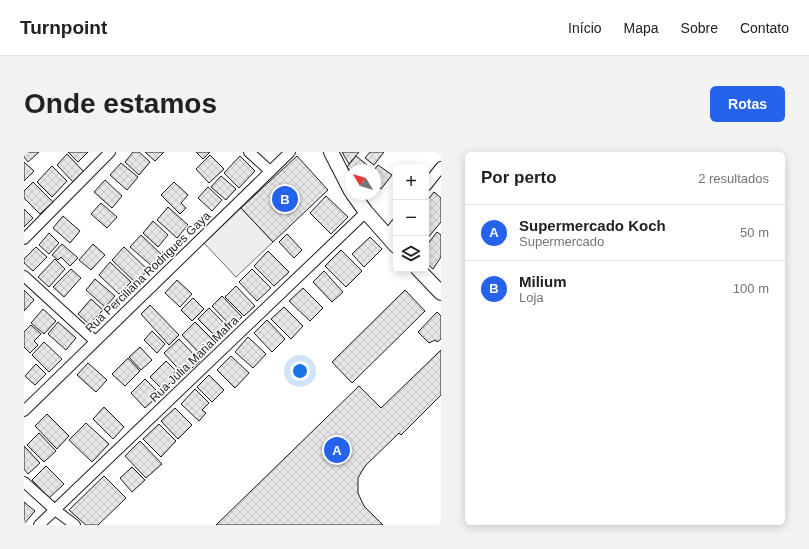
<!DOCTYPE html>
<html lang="pt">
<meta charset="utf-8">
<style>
:root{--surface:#fff;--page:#f2f2f2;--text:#202124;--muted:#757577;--line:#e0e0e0;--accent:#2563eb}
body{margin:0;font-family:Helvetica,sans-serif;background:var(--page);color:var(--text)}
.controls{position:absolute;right:12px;top:12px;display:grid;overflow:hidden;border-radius:6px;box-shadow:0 2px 10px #0003}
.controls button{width:36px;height:36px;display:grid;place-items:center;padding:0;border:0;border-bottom:1px solid var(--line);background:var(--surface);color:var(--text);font:20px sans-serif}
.compass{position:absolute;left:321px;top:12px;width:36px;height:36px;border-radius:50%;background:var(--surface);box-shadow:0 2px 10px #0003;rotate:308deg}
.you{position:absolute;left:276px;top:219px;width:14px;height:14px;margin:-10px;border:3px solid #fff;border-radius:50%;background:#1a73e8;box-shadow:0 0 0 6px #1a73e833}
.badge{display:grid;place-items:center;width:26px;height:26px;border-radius:50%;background:var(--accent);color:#fff;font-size:13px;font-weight:700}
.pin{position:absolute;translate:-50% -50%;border:2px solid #fff;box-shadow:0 1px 4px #0006}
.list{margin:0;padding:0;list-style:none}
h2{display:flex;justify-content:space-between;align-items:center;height:52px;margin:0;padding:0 16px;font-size:17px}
h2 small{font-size:13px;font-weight:400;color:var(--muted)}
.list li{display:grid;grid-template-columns:26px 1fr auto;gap:12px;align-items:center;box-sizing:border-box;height:56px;padding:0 16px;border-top:1px solid var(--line)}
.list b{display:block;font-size:15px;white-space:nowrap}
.list p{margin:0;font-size:13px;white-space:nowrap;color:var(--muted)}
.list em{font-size:13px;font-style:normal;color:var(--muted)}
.icon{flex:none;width:22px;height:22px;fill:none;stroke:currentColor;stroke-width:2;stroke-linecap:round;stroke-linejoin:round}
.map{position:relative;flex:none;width:417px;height:373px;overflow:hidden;border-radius:6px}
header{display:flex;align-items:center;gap:24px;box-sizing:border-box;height:56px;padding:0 20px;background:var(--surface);border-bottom:1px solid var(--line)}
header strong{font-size:19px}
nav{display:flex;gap:22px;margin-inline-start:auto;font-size:14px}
.intro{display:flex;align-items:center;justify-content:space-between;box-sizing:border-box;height:96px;padding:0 24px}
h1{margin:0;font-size:28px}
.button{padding:10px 18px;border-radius:6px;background:var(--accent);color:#fff;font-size:14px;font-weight:700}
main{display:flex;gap:24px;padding:0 24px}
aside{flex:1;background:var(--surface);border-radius:6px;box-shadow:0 2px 10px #0003}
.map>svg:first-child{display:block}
</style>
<header>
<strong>Turnpoint</strong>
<nav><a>Início</a><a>Mapa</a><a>Sobre</a><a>Contato</a></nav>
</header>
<div class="intro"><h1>Onde estamos</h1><a class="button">Rotas</a></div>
<main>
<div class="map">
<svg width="417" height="373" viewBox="0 0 417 373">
<defs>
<pattern id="building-cross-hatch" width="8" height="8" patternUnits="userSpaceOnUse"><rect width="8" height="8" fill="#e6e6e6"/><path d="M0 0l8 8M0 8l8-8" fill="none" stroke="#c5c5c5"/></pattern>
</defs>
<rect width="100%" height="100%" fill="#fff"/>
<polygon fill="#ededed" stroke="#6a6a6a" points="217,56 249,90 212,125 180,91"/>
<g fill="url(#building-cross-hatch)" stroke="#1a1a1a">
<polygon points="0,0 15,0 4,10 0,5"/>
<polygon points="44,0 64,0 54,10"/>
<polygon points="109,0 115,0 126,10 115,23 101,10"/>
<polygon points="121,0 140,0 131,9"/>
<polygon points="172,0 186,0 179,7"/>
<polygon points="318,0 335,0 325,12"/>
<polygon points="346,0 360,0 350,13 341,6"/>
<polygon points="43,2 61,21 51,32 33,13"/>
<polygon points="186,3 200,17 185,31 172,17"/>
<polygon points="216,4 231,19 215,36 200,21"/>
<polygon points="273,4 304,38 249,90 217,56"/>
<polygon points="332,4 348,17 347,18 327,18 327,20 323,15"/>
<polygon points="0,10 10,19 0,29"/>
<polygon points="97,11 114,25 103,38 86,23"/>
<polygon points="354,13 368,23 357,37 351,32 350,18"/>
<polygon points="28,14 43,29 28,45 13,30"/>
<polygon points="197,24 212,37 202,48 187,35"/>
<polygon points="81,28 98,44 88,56 70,40"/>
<polygon points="9,30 29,50 16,62 0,46 0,39"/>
<polygon points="150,30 164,43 157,51 162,56 156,62 137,43"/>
<polygon points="184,35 198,48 188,59 174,46"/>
<polygon points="410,40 417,46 417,70 402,88 402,50"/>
<polygon points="302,44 324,65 307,82 286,61"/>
<polygon points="77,51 93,65 83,76 67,62"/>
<polygon points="144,55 164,73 153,86 133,68"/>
<polygon points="0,57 9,66 0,75"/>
<polygon points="39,64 56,79 46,91 29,76"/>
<polygon points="129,69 144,83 134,95 119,81"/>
<polygon points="413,80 417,83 417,105 409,117 402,111 402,94"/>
<polygon points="25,81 35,91 25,102 15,93"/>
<polygon points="263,82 278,98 270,106 255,90"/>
<polygon points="117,83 139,104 129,115 106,95"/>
<polygon points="346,85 358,97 340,115 328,102"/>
<polygon points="38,92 54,106 46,114 37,105 34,108 28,103"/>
<polygon points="69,92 81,103 67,118 55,108"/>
<polygon points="12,95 23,105 9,119 0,111 0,107"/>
<polygon points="100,95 124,118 112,131 88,108"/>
<polygon points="317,98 338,119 322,135 301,114"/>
<polygon points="244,99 265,120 250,134 230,114"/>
<polygon points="31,107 41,117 25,135 14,125"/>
<polygon points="86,110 107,130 95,142 75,123"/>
<polygon points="47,117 57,126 40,145 29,135"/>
<polygon points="228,117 247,136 233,149 215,130"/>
<polygon points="300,119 319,140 308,150 289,130"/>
<polygon points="71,127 91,144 81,155 62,138"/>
<polygon points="153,128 168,142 156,155 141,141"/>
<polygon points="212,134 231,154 220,164 201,145"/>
<polygon points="279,136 299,156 286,169 265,149"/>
<polygon points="0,138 10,148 0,159"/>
<polygon points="381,138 401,159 328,231 308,210"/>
<polygon points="198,144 218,165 208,175 188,154"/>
<polygon points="169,146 180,157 168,169 157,158"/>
<polygon points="67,147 79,158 65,172 54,162"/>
<polygon points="126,153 155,183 145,193 117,162"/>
<polygon points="260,155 279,174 267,187 247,167"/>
<polygon points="185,156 204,175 193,186 174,167"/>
<polygon points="19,157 32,169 20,182 7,171"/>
<polygon points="413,160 417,164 417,187 413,190 411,188 405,191 394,180"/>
<polygon points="243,168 261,187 248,200 230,181"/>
<polygon points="34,170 52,186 42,198 24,182"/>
<polygon points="171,170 192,191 178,204 158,183"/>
<polygon points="7,173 17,182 10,189 14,193 6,201 0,195 0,180"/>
<polygon points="128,179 141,192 133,201 120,188"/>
<polygon points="224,185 242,202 229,216 211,200"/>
<polygon points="155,187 176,209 160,223 140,201"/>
<polygon points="20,190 38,207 25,220 8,203"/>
<polygon points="116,195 128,208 117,218 105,205"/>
<polygon points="417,198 417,243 377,283 375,281 341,314 334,326 334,341 340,354 359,373 192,373 335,234 357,256"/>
<polygon points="207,204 225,221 211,236 193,218"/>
<polygon points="104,206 116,219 101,234 88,222"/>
<polygon points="142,209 155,222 139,238 126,225"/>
<polygon points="64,211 83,228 72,240 53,223"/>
<polygon points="12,212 22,222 11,233 1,224"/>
<polygon points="185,223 200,238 188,250 173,235"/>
<polygon points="121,227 136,242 121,256 107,241"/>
<polygon points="171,237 185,251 178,258 182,261 175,269 157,252"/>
<polygon points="80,255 100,275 89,287 69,267"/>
<polygon points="151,256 168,273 154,287 137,269"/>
<polygon points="23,262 45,284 33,297 11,274"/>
<polygon points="62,271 85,292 68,310 45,288"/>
<polygon points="135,272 152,289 137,305 119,287"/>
<polygon points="15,281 32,299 20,310 3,293"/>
<polygon points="116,289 138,312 122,326 101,304"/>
<polygon points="0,294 16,311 4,322 0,317"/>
<polygon points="22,314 40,332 25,346 8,328"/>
<polygon points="108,315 121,328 108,340 96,326"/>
<polygon points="80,324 102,346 74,373 62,373 45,358"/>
<polygon points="0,350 11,359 0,372"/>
</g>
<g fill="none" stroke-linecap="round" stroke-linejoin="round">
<defs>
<g id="minor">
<polyline points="225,0 246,19"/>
<polyline points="402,34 417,15"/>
<polyline points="363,84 372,72"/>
<polyline points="0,87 86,0"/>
<polyline points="0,124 71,189"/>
<polyline points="0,259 266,0"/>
<polyline points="0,330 31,358 51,373"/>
<polyline points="15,373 342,60"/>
</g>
<g id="secondary">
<polyline points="307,0 327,39"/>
<polyline points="329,42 342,60 372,94"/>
<polyline points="394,117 417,141"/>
</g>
</defs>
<use href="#minor" stroke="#1a1a1a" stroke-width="12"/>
<use href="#secondary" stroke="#1a1a1a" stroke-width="16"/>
<use href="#minor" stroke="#fff" stroke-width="10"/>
<use href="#secondary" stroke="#fff" stroke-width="14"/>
</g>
<g text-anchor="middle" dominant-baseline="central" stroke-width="3" stroke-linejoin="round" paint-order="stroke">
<g font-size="12" fill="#1a1a1a" stroke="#fff">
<text transform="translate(124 120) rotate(-44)">Rua Perciliana Rodrigues Gaya</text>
<text transform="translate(170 207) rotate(-44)">Rua Júlia Maria Mafra</text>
</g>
</g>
</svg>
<div class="controls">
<button>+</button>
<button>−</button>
<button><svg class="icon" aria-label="layers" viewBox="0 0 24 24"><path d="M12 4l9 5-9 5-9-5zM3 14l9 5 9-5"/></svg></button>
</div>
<svg class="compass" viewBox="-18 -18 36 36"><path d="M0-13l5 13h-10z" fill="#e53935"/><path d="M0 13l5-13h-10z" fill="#757577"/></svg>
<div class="you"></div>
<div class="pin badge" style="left:313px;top:298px">A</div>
<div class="pin badge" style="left:261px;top:47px">B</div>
</div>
<aside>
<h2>Por perto<small>2 resultados</small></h2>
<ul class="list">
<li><span class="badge">A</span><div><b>Supermercado Koch</b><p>Supermercado</p></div><em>50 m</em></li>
<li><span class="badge">B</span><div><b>Milium</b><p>Loja</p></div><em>100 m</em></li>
</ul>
</aside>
</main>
